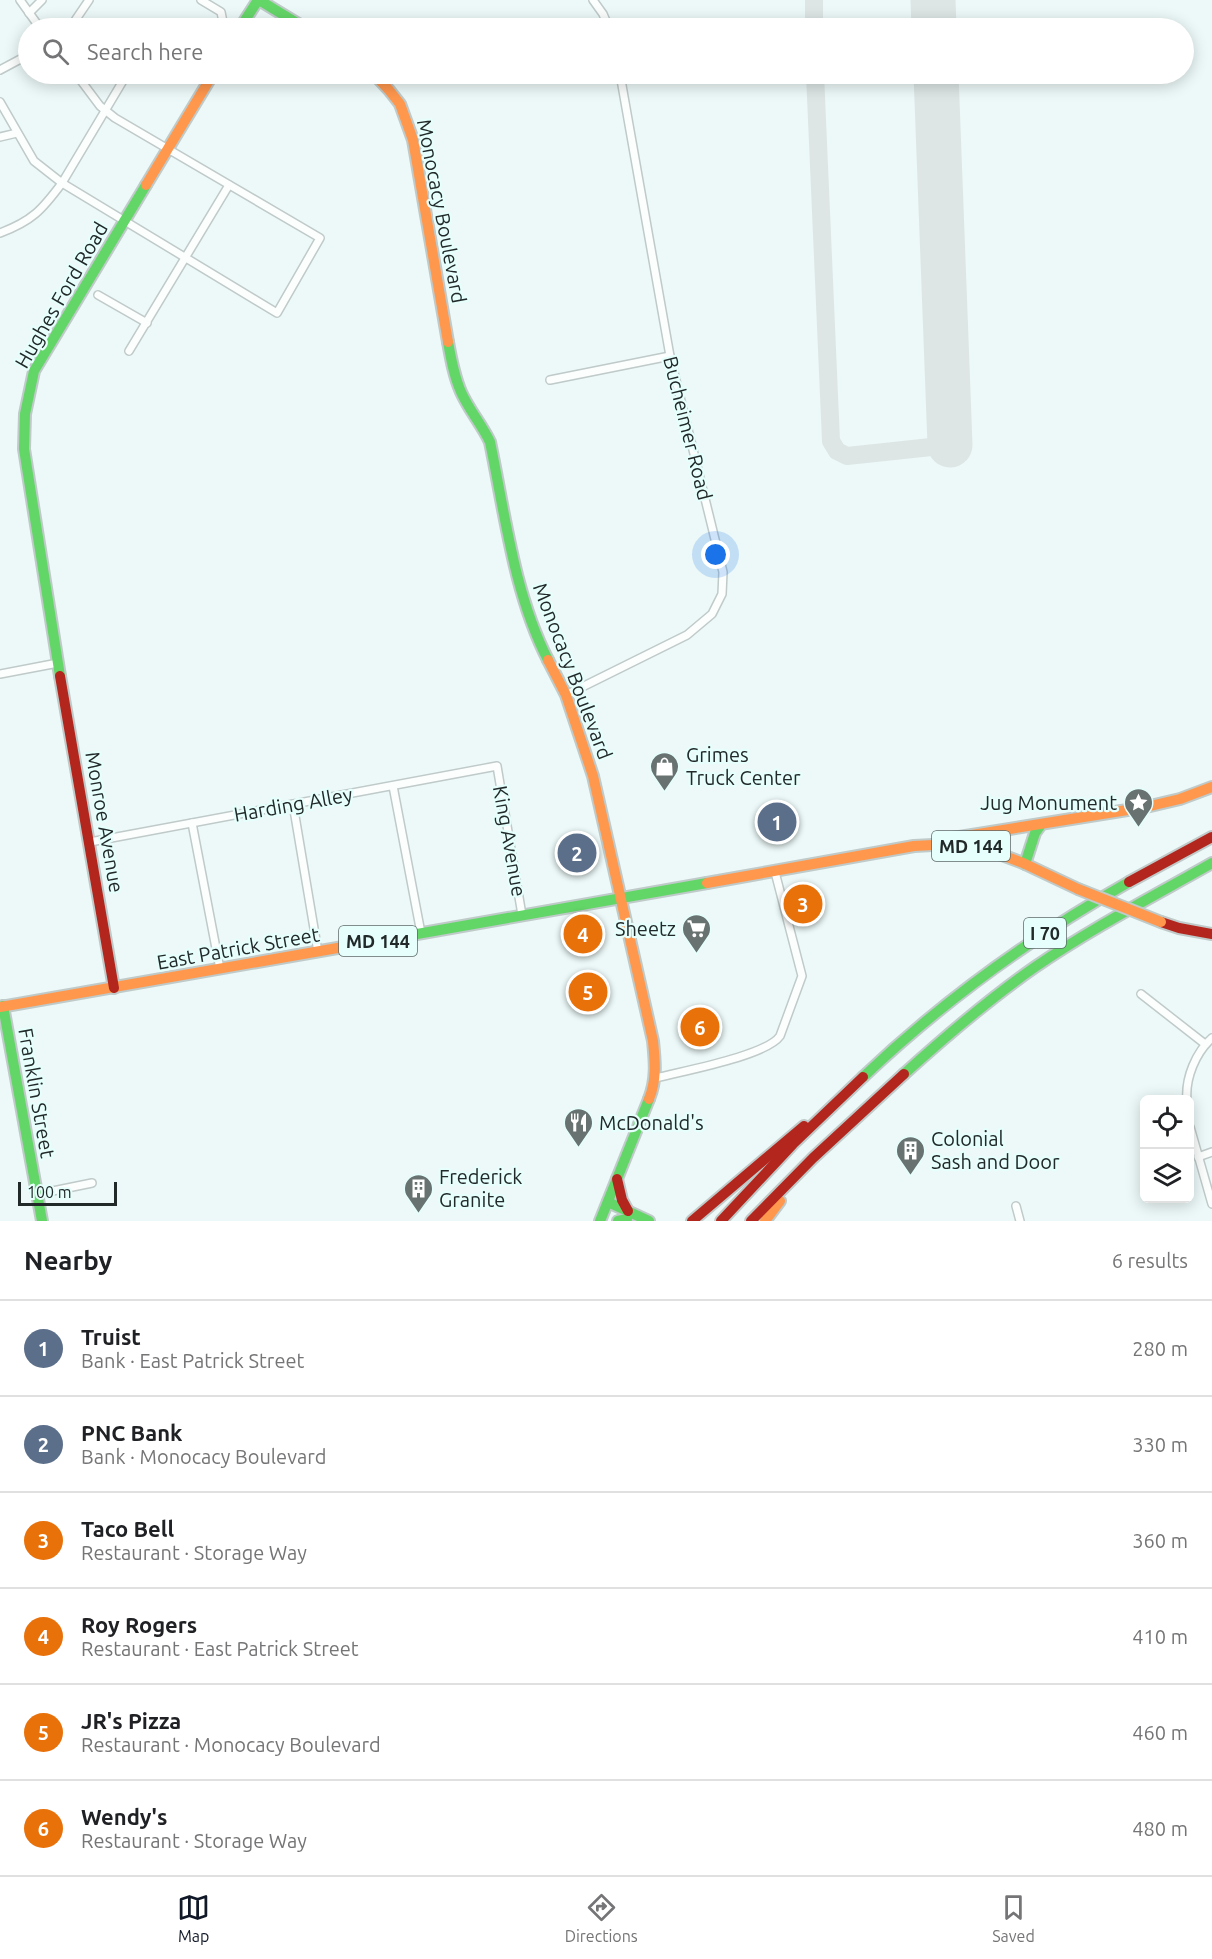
<!DOCTYPE html>
<meta charset="utf-8">
<style>
:root{--surface:#fff;--page:#f6f6f6;--text:#202124;--muted:#757577;--line:#e0e0e0;--accent:#111827}
body{margin:0;font-family:Ubuntu,sans-serif;background:var(--page);color:var(--text)}
.controls{position:absolute;right:18px;bottom:18px;display:grid;overflow:hidden;border-radius:9px;box-shadow:0 3px 15px #0003}
.controls button{width:54px;height:54px;display:grid;place-items:center;padding:0;border:0;border-bottom:2px solid var(--line);background:var(--surface);color:var(--text);font:30px sans-serif}
.scale{position:absolute;left:18px;bottom:15px;width:99px;box-sizing:border-box;padding-left:6px;border:3px solid #212a29;border-top:0;font-size:16px;line-height:21px;white-space:nowrap;color:#212a29;-webkit-text-stroke:4px #e6fffc;paint-order:stroke}
.you{position:absolute;left:716px;top:555px;width:21px;height:21px;margin:-15px;border:4px solid #fff;border-radius:50%;background:#1a73e8;box-shadow:0 0 0 9px #1a73e833}
.badge{display:grid;place-items:center;width:39px;height:39px;border-radius:50%;background:var(--accent);color:#fff;font-size:20px;font-weight:700}
.pin{position:absolute;translate:-50% -50%;border:3px solid #fff;box-shadow:0 2px 6px #0006}
.list{margin:0;padding:0;list-style:none}
h2{display:flex;justify-content:space-between;align-items:center;height:78px;margin:0;padding:0 24px;font-size:26px}
h2 small{font-size:20px;font-weight:400;color:var(--muted)}
.list li{display:grid;grid-template-columns:39px 1fr auto;gap:18px;align-items:center;box-sizing:border-box;height:96px;padding:0 24px;border-top:2px solid var(--line)}
.list b{display:block;font-size:22px;white-space:nowrap}
.list p{margin:0;font-size:20px;white-space:nowrap;color:var(--muted)}
.list em{font-size:20px;font-style:normal;color:var(--muted)}
.icon{flex:none;width:33px;height:33px;fill:none;stroke:currentColor;stroke-width:2;stroke-linecap:round;stroke-linejoin:round}
.map{position:relative;flex:none;width:1212px;height:1221px;overflow:hidden}
.search{position:absolute;background:var(--surface);box-shadow:0 3px 15px #0003;left:18px;right:18px;top:18px;height:66px;display:flex;align-items:center;gap:15px;box-sizing:border-box;padding:0 21px;border-radius:33px;color:var(--muted);font-size:22px}
.sheet{height:654px;background:var(--surface)}
nav{display:flex;justify-content:space-around;align-items:center;box-sizing:border-box;height:84px;border-top:2px solid var(--line);background:var(--surface);font-size:16px;color:var(--muted)}
nav a{display:grid;justify-items:center;gap:3px}
nav .on{color:var(--accent)}
.map>svg:first-child{display:block}
</style>
<div class="map">
<svg width="1212" height="1221" viewBox="0 0 1212 1221">
<rect width="100%" height="100%" fill="#ecf9f8"/>
<g fill="none" stroke-linecap="round" stroke-linejoin="round">
<g stroke="#dde6e5" stroke-width="18">
<polyline points="814,0 814,28"/>
<polyline points="815,74 831,441 837,451 847,456 950,445"/>
</g>
<g stroke="#dde6e5" stroke-width="45">
<polyline points="933,0 934,28"/>
<polyline points="936,74 950,445"/>
</g>
<defs>
<g id="street">
<polyline points="20,0 40,28"/>
<polyline points="201,0 221,12 223,22 219,28"/>
<polyline points="593,0 603,14 609,28"/>
<polyline points="29,13 42,0"/>
<polyline points="70,28 89,0"/>
<polyline points="0,70 28,55"/>
<polyline points="0,102 34,161 62,183 127,74"/>
<polyline points="0,137 17,133"/>
<path d="M0,233C32,221 42,210 62,183L277,313L320,238L115,118L100,106L76,74"/>
<polyline points="98,295 147,323"/>
<polyline points="129,351 229,185"/>
<polyline points="550,380 670,356"/>
<polyline points="0,674 58,663"/>
<polyline points="566,695 687,635 712,614 722,594 723,572 670,356 620,74"/>
<polyline points="393,786 421,933"/>
<polyline points="293,804 318,952"/>
<polyline points="192,823 220,969"/>
<polyline points="90,842 497,766 522,915"/>
<polyline points="1141,994 1205,1044"/>
<path d="M656,1078C682,1071 766,1056 780,1036L802,976L775,872"/>
<path d="M1187,1100C1185,1078 1196,1052 1212,1038"/>
<polyline points="1190,1127 1212,1204"/>
<polyline points="1198,1157 1212,1152"/>
<polyline points="38,1194 92,1183"/>
<polyline points="1016,1206 1020,1221"/>
</g>
<g id="fast">
<polyline points="259,0 305,28"/>
<polyline points="240,28 258,0"/>
<path d="M448,342C451,359 454,376 461,392C469,410 482,425 490,442C505,514 514,594 548,660"/>
<polyline points="60,676 24,449 25,414 34,371 146,185"/>
<polyline points="1025,864 1035,833 1040,826"/>
<polyline points="366,943 707,883"/>
<polyline points="3,1006 42,1221"/>
<path d="M904,1074C946,1036 989,999 1035,967C1092,928 1152,897 1212,863"/>
<path d="M863,1077C943,1001 1033,936 1129,882"/>
<polyline points="608,1202 649,1221"/>
<polyline points="600,1221 649,1099"/>
<polyline points="618,1221 627,1219"/>
</g>
<g id="slow">
<polyline points="374,74 389,90 400,104 413,140 448,342"/>
<polyline points="146,185 213,74"/>
<path d="M548,660L566,695L593,776L653,1041C655,1061 657,1079 649,1099"/>
<polyline points="947,839 1146,807 1180,799 1212,787"/>
<polyline points="707,883 914,846 952,844 994,852 1023,863 1078,889"/>
<polyline points="0,1007 366,943"/>
<polyline points="765,1221 780,1201"/>
</g>
<g id="jam">
<polyline points="60,676 114,988"/>
<polyline points="1129,882 1212,837"/>
<polyline points="1161,922 1179,928 1212,934"/>
<polyline points="617,1179 622,1200 628,1211"/>
<polyline points="692,1221 804,1126"/>
<polyline points="721,1221 793,1144 863,1077"/>
<polyline points="751,1221 813,1158 904,1074"/>
</g>
</defs>
<use href="#street" stroke="#bfcac9" stroke-width="10"/>
<use href="#fast" stroke="#bfcac9" stroke-width="14"/>
<use href="#slow" stroke="#bfcac9" stroke-width="14"/>
<use href="#jam" stroke="#bfcac9" stroke-width="14"/>
<use href="#street" stroke="#fcfefe" stroke-width="7"/>
<use href="#fast" stroke="#63d668" stroke-width="10"/>
<use href="#slow" stroke="#ff974d" stroke-width="10"/>
<use href="#jam" stroke="#b3261e" stroke-width="10"/>
<defs>
<polyline id="slow-bridge" points="1078,889 1161,922"/>
</defs>
<use href="#slow-bridge" stroke="#bfcac9" stroke-width="14" stroke-linecap="butt"/>
<use href="#slow-bridge" stroke="#ff974d" stroke-width="10"/>
</g>
<defs>
<symbol id="shop-pin" viewBox="-11 -11 22 30"><path d="M0 17L-7.5 6A9.5 9.5 0 1 1 7.5 6Z" fill="#687271" stroke="#e6fffc"/><path d="M-5-2.5h2.3a2.7 3.5 0 0 1 5.4 0H5L5.5 6h-11ZM-1.5-2.5h3a1.5 2.3 0 0 0-3 0Z" fill="#fff"/></symbol>
<symbol id="sight-pin" viewBox="-11 -11 22 30"><path d="M0 17L-7.5 6A9.5 9.5 0 1 1 7.5 6Z" fill="#687271" stroke="#e6fffc"/><path d="M0-6L1.8-2.2L6-1.7L2.9 1.2L3.7 5.4L0 3.3L-3.7 5.4L-2.9 1.2L-6-1.7L-1.8-2.2Z" fill="#fff"/></symbol>
<symbol id="supermarket-pin" viewBox="-11 -11 22 30"><path d="M0 17L-7.5 6A9.5 9.5 0 1 1 7.5 6Z" fill="#687271" stroke="#e6fffc"/><path d="M-6-5.5h2.5l.6 2H6L4.5 2H-2.5L-4.4-4H-6ZM-1.5 3.2a1.3 1.3 0 1 0 .1 0ZM3 3.2a1.3 1.3 0 1 0 .1 0Z" fill="#fff"/></symbol>
<symbol id="restaurant-pin" viewBox="-11 -11 22 30"><path d="M0 17L-7.5 6A9.5 9.5 0 1 1 7.5 6Z" fill="#687271" stroke="#e6fffc"/><path d="M-5-6h1v4h1v-4h1v4h1v-4h1v5L-1.5 .5V6h-2V.5L-5-1ZM5-6V6H3V1.5H1.5Q1.5-4 5-6Z" fill="#fff"/></symbol>
<symbol id="building-pin" viewBox="-11 -11 22 30"><path d="M0 17L-7.5 6A9.5 9.5 0 1 1 7.5 6Z" fill="#687271" stroke="#e6fffc"/><path d="M-4-6H4V6H1V3H-1V6H-4ZM-2.5-4.3h1.7v1.8h-1.7ZM.8-4.3h1.7v1.8H.8ZM-2.5-1h1.7V.8h-1.7ZM.8-1h1.7V.8H.8Z" fill="#fff"/></symbol>
</defs>
<g fill-rule="evenodd">
<use href="#shop-pin" x="648" y="750" width="33" height="45"/>
<use href="#sight-pin" x="1122" y="786" width="33" height="45"/>
<use href="#supermarket-pin" x="680" y="912" width="33" height="45"/>
<use href="#restaurant-pin" x="562" y="1106" width="33" height="45"/>
<use href="#building-pin" x="894" y="1134" width="33" height="45"/>
<use href="#building-pin" x="402" y="1172" width="33" height="45"/>
</g>
<g text-anchor="middle" dominant-baseline="central" stroke-width="4.5" stroke-linejoin="round" paint-order="stroke">
<g fill="#e6fffc" stroke="#5c6a68" stroke-width="1.5">
<rect x="932" y="831" width="78" height="30" rx="4.5"/>
<rect x="1024" y="918" width="42" height="30" rx="4.5"/>
<rect x="339" y="926" width="78" height="30" rx="4.5"/>
</g>
<g font-size="18" font-weight="bold" fill="#212a29">
<text x="971" y="846">MD 144</text>
<text x="1045" y="933">I 70</text>
<text x="378" y="941">MD 144</text>
</g>
<g font-size="20" fill="#212a29" stroke="#e6fffc">
<text transform="translate(442 211) rotate(79)">Monocacy Boulevard</text>
<text transform="translate(61 295) rotate(-60)">Hughes Ford Road</text>
<text transform="translate(688 428) rotate(76)">Bucheimer Road</text>
<text transform="translate(573 671) rotate(69)">Monocacy Boulevard</text>
<text transform="translate(293 804) rotate(-10)">Harding Alley</text>
<text transform="translate(105 822) rotate(80)">Monroe Avenue</text>
<text transform="translate(510 841) rotate(80)">King Avenue</text>
<text transform="translate(238 948) rotate(-10)">East Patrick Street</text>
<text transform="translate(37 1093) rotate(80)">Franklin Street</text>
</g>
<g font-size="20" fill="#212a29" stroke="#e6fffc" text-anchor="start">
<text x="686" y="754">Grimes<tspan x="686" dy="23">Truck Center</tspan></text>
<text x="1117" y="802" text-anchor="end">Jug Monument</text>
<text x="676" y="928" text-anchor="end">Sheetz</text>
<text x="599" y="1122">McDonald's</text>
<text x="931" y="1138">Colonial<tspan x="931" dy="23">Sash and Door</tspan></text>
<text x="439" y="1176">Frederick<tspan x="439" dy="23">Granite</tspan></text>
</g>
</g>
</svg>
<div class="controls">
<button><svg class="icon" aria-label="locate" viewBox="0 0 24 24"><circle cx="12" cy="12" r="6"/><path d="M12 2v4M12 18v4M2 12h4M18 12h4"/></svg></button>
<button><svg class="icon" aria-label="layers" viewBox="0 0 24 24"><path d="M12 4l9 5-9 5-9-5zM3 14l9 5 9-5"/></svg></button>
</div>
<div class="scale">100 m</div>
<div class="you"></div>
<div class="pin badge" style="left:777px;top:822px;background:#5c6f8a">1</div>
<div class="pin badge" style="left:577px;top:853px;background:#5c6f8a">2</div>
<div class="pin badge" style="left:803px;top:904px;background:#e8710a">3</div>
<div class="pin badge" style="left:583px;top:934px;background:#e8710a">4</div>
<div class="pin badge" style="left:588px;top:992px;background:#e8710a">5</div>
<div class="pin badge" style="left:700px;top:1027px;background:#e8710a">6</div>
<div class="search"><svg class="icon" aria-label="search" viewBox="0 0 24 24"><circle cx="10" cy="10" r="6"/><path d="M15 15l6 6"/></svg>Search here</div>
</div>
<section class="sheet">
<h2>Nearby<small>6 results</small></h2>
<ul class="list">
<li><span class="badge" style="background:#5c6f8a">1</span><div><b>Truist</b><p>Bank · East Patrick Street</p></div><em>280 m</em></li>
<li><span class="badge" style="background:#5c6f8a">2</span><div><b>PNC Bank</b><p>Bank · Monocacy Boulevard</p></div><em>330 m</em></li>
<li><span class="badge" style="background:#e8710a">3</span><div><b>Taco Bell</b><p>Restaurant · Storage Way</p></div><em>360 m</em></li>
<li><span class="badge" style="background:#e8710a">4</span><div><b>Roy Rogers</b><p>Restaurant · East Patrick Street</p></div><em>410 m</em></li>
<li><span class="badge" style="background:#e8710a">5</span><div><b>JR's Pizza</b><p>Restaurant · Monocacy Boulevard</p></div><em>460 m</em></li>
<li><span class="badge" style="background:#e8710a">6</span><div><b>Wendy's</b><p>Restaurant · Storage Way</p></div><em>480 m</em></li>
</ul>
</section>
<nav>
<a class="on"><svg class="icon" aria-label="map" viewBox="0 0 24 24"><path d="M3 6l6-2 6 2 6-2v14l-6 2-6-2-6 2zM9 4v14M15 6v14"/></svg>Map</a>
<a><svg class="icon" aria-label="directions" viewBox="0 0 24 24"><path d="M12 3l9 9-9 9-9-9zM9 14v-3h6M13 9l2 2-2 2"/></svg>Directions</a>
<a><svg class="icon" aria-label="saved" viewBox="0 0 24 24"><path d="M7 4h10v16l-5-4-5 4z"/></svg>Saved</a>
</nav>
